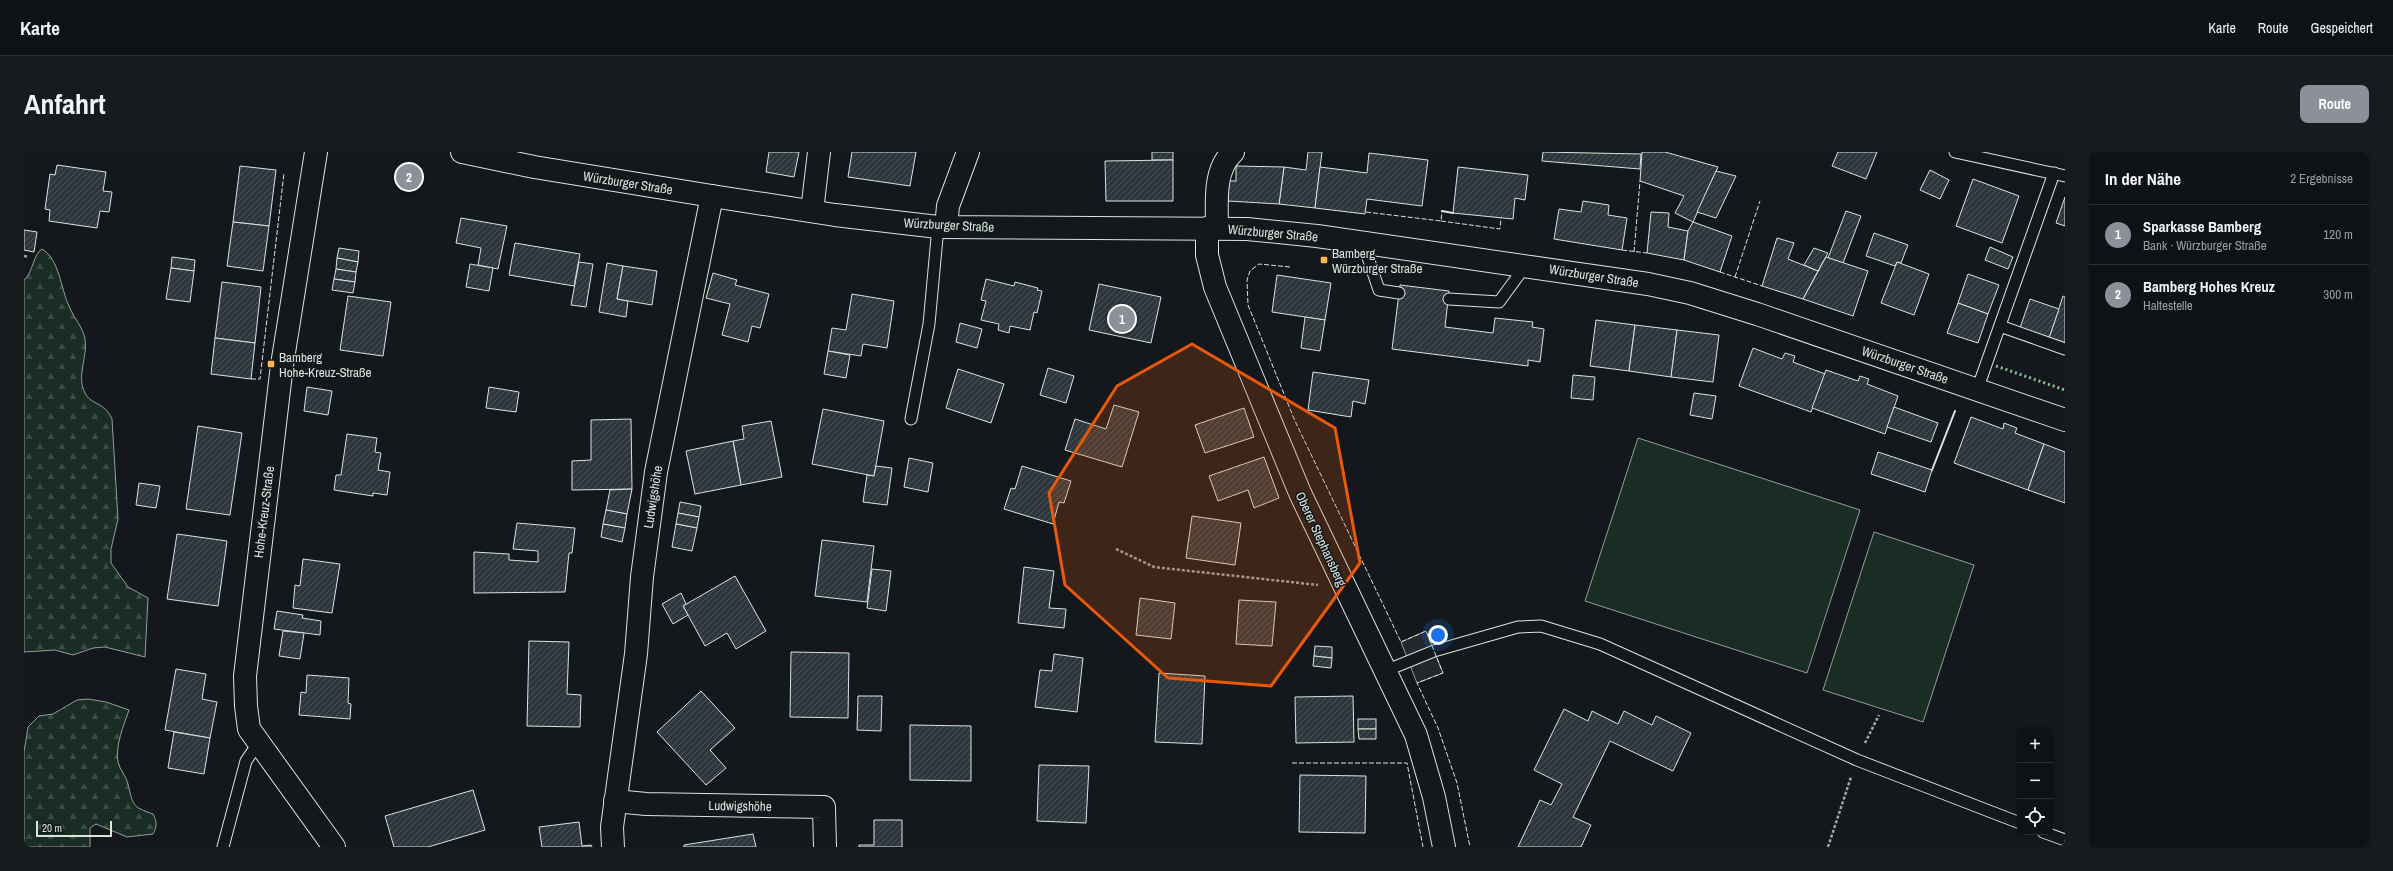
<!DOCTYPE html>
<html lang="de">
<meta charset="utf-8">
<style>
:root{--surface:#0f1215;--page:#181b1e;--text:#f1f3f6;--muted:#9b9ea0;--line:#2f3234;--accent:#8c9099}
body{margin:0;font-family:"Archivo Narrow",sans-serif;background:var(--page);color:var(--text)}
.controls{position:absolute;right:12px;bottom:12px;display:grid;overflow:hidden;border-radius:8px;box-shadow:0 1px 3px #0004}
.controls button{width:36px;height:36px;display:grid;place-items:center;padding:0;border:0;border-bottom:1px solid var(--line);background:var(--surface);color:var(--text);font:20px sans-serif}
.scale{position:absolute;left:12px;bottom:10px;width:76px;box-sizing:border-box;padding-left:4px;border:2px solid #d8e6dc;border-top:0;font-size:11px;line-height:14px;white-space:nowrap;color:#d8e6dc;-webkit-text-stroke:3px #14181c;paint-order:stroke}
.you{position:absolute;left:1414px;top:483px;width:14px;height:14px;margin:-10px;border:3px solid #fff;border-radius:50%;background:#1a73e8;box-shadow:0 0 0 6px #1a73e833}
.badge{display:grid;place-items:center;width:26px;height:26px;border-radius:50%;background:var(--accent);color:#fff;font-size:13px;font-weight:700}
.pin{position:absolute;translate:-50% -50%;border:2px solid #fff;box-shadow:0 1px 4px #0006}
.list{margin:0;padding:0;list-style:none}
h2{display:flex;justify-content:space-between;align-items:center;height:52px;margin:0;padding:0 16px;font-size:17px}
h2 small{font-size:13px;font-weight:400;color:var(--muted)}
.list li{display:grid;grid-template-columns:26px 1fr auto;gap:12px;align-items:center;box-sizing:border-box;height:60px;padding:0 16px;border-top:1px solid var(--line)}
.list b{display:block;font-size:15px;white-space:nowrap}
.list p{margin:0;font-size:13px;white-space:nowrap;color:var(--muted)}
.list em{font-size:13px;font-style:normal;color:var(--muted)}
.icon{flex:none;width:22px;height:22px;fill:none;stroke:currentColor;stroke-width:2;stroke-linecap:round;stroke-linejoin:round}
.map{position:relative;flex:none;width:2041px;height:695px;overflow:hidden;border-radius:8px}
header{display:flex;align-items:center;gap:24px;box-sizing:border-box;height:56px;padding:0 20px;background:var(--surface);border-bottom:1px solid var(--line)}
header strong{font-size:19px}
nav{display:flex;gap:22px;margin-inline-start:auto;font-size:14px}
.intro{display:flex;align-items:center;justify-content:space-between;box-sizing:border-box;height:96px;padding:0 24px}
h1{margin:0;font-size:28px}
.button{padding:10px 18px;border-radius:8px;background:var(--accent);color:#fff;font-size:14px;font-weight:700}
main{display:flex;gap:24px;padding:0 24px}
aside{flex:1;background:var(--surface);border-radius:8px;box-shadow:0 1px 3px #0004}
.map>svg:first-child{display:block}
</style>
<header>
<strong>Karte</strong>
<nav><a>Karte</a><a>Route</a><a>Gespeichert</a></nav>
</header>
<div class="intro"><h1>Anfahrt</h1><a class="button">Route</a></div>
<main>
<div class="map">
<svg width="2041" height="695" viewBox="0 0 2041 695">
<defs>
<pattern id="forest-firs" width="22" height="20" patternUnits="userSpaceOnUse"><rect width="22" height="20" fill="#1a2d24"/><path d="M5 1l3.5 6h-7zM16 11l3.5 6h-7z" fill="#3b4b43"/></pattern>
<pattern id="building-hatch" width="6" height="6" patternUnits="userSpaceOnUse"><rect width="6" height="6" fill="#2c363c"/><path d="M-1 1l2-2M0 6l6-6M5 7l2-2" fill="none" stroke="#4a5358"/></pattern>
</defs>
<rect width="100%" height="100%" fill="#14181c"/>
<g fill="#1a2d24" stroke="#939e99">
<polygon points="1614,286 1836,358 1783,521 1561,449"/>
<polygon points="1850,380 1950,413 1899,570 1799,538"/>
</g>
<g fill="url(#forest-firs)" stroke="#939e99">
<path d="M18,97C36,108 37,138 45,154C49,165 59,175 61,187C64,204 52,225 61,241C68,254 80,249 88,267L94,367L87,397V411L104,435L124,446L121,505L81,495L69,496L49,503L31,498L0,500V128C9,121 9,102 18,97Z"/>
<path d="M64,547L82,550L105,558C100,573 91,593 94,610C96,618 102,624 104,632C109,653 108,655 129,662C133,669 133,675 129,682L103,685L72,672L66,676V695H0V600L4,575L15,564L29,562L53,548Z"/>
</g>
<polygon fill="#24282b" stroke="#939e99" points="1402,479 1419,521 1393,531 1377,490"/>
<g fill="url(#building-hatch)" stroke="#d8e6dc">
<polygon points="745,0 775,0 770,25 742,20"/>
<polygon points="828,0 892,0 886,34 824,25"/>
<rect x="1128" y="0" width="21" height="8"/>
<polygon points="1284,0 1298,0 1291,56 1255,52 1260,15 1282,18"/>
<polygon points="1519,0 1617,2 1616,17 1518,9"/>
<polygon points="1618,0 1641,0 1694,15 1669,70 1651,61 1660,44 1616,29"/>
<polygon points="1814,0 1853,0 1842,27 1808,14"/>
<polygon points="1345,1 1404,8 1398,54 1343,47 1341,62 1291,56 1296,15 1343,21"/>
<polygon points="1149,8 1149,49 1082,49 1081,9"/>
<polygon points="33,13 82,20 79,39 88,40 85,60 76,59 73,76 25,69 26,58 21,57 26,22 31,23"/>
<polygon points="216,14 252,18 245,74 209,70"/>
<polygon points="1212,14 1260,15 1255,52 1204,49 1205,29 1212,29"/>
<polygon points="1434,15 1504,23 1501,48 1491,46 1489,67 1429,61"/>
<polygon points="1906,18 1925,28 1916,47 1896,38"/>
<polygon points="1692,19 1712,24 1692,66 1673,60"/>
<polygon points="1949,27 1995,44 1978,91 1932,74"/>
<polygon points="2041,45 2041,74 2032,71"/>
<polygon points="1559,49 1585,53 1584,63 1603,66 1598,98 1530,87 1535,57 1557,60"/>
<polygon points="1822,59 1837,64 1819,111 1804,106"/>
<polygon points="1627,60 1645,61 1644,75 1664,79 1660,108 1623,101"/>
<polygon points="437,66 483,74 474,117 454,113 457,96 432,91"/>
<polygon points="209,70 245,74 239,119 203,114"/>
<polygon points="1669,70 1708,84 1696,120 1660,108 1664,79"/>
<polygon points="0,78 13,80 10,100 0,98"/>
<polygon points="1850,81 1884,93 1877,111 1873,110 1871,114 1842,104"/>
<polygon points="1753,86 1770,91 1764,107 1794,119 1779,147 1738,134"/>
<polygon points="491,91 556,102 550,134 485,123"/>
<polygon points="1966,95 1989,105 1984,117 1961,108"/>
<polygon points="315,96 335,99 334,110 313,106"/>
<polygon points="1790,96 1804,101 1794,119 1780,113"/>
<polygon points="148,105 171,108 170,119 147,116"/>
<polygon points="1802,105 1844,119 1829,164 1779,147"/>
<polygon points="313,106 334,110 332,120 312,117"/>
<polygon points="555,110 569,112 562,155 547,153"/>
<polygon points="1873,110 1905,122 1890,163 1857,151"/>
<polygon points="583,111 599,114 593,147 604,149 602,165 575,160"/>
<polygon points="446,112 469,116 465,139 442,135"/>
<polygon points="599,114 633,119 628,153 593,147"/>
<polygon points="147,116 170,119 166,150 142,147"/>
<polygon points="312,117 332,120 331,130 310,127"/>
<polygon points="689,121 713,128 711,133 745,142 736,176 728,174 724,190 698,183 706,152 682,146"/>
<polygon points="1944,122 1975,133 1964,162 1934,151"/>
<polygon points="1253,123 1307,131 1301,168 1248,160"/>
<polygon points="310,127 331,130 329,141 308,138"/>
<polygon points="962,127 990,134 991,130 1014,136 1013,138 1018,139 1013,161 1010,160 1006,178 986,174 985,181 974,178 975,172 957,168 962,149 957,148"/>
<polygon points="198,130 237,135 231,191 191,186"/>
<polygon points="1075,132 1137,145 1127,191 1065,178"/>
<polygon points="1376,133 1425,139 1421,175 1469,181 1471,166 1509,170 1508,175 1520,177 1516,210 1504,208 1504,214 1368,197"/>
<polygon points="828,142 870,149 863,196 839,192 837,204 804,199 808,176 822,178"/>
<polygon points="324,144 367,150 359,204 316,198"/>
<polygon points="2039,144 2041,145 2041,192 2025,186"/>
<polygon points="2006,147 2035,157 2025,186 1996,176"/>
<polygon points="1934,151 1964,162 1954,191 1923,181"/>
<polygon points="1281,165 1301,168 1296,199 1277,196"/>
<polygon points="1572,168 1611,173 1605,219 1566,214"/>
<polygon points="936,171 958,177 953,196 932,190"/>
<polygon points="1611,173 1653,178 1647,225 1605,219"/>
<polygon points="1653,178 1695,183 1689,230 1647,225"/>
<polygon points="191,186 231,191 227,227 187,222"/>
<polygon points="1729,196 1758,207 1761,201 1771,204 1769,210 1801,222 1787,260 1715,234"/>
<polygon points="804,199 826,203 822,226 800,222"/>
<polygon points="1024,216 1050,224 1042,251 1016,243"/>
<polygon points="934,217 980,232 967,271 922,256"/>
<polygon points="1802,218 1834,229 1836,224 1845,227 1843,232 1874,244 1861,282 1788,256"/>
<polygon points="1289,220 1345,228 1341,252 1329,249 1327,265 1284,258"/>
<polygon points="1549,223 1571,225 1569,248 1547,246"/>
<polygon points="283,235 308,239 304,263 280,259"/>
<polygon points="465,235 495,240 492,260 462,256"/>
<polygon points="1670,241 1692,244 1688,267 1666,263"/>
<polygon points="1090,253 1115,260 1098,315 1041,298 1051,267 1082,277"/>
<polygon points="1870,255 1914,271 1907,290 1863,275"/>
<polygon points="1220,256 1230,285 1181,301 1171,273"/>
<polygon points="799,257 860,269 850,324 788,312"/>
<polygon points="1947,265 1979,277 1980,271 1993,276 1991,281 2020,292 2004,338 1930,311"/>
<polygon points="607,267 608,337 548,338 548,309 567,308 567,268"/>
<polygon points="747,269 758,325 717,333 709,289 720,287 718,274"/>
<polygon points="174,274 218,281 206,363 162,357"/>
<polygon points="323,282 353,286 351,300 357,301 354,318 366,320 363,343 349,341 349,344 310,338 312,323 317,323"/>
<polygon points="709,289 717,333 671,342 662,299"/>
<polygon points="2020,292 2041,300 2041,351 2004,338"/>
<polygon points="1854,300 1908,318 1901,340 1847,322"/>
<polygon points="1240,305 1255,346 1230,356 1224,338 1194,349 1185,324"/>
<polygon points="885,306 909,311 904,340 880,335"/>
<polygon points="852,314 868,316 863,353 839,350 843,323 850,324"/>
<polygon points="998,314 1047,329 1040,351 1035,350 1029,372 980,357 987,336 991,337"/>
<polygon points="115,331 136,334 132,356 112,353"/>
<polygon points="608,337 603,362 582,358 586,338"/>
<polygon points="656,350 677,354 675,365 654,361"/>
<polygon points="582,358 603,362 601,376 579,372"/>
<polygon points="654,361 675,365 673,376 652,372"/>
<polygon points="1168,364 1217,371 1211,413 1162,406"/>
<polygon points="493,371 551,376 548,401 545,401 541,440 450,441 450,400 485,402 485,408 514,410 514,399 489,397"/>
<polygon points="579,372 601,376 598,390 577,385"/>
<polygon points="652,372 673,376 668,399 648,395"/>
<polygon points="153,382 203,389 194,454 143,447"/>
<polygon points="798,388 850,394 843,450 791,444"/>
<polygon points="279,407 316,412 308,461 269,456 271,433 276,434"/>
<polygon points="1000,415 1030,419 1025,456 1042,457 1040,476 994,471"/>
<polygon points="848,417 867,419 862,459 843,456"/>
<polygon points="711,424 742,479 712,497 703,481 681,494 659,454"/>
<polygon points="657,441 662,452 659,454 664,463 649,472 638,452"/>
<polygon points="1116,446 1151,451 1147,487 1112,483"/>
<polygon points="1215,448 1252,450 1248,494 1212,492"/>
<polygon points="253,459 279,463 278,466 297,469 296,483 250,477"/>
<polygon points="259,479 280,481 276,507 255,504"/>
<polygon points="505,489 545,490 543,542 557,543 556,575 503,574"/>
<polygon points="1291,494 1308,495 1308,506 1290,504"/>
<polygon points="767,500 825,501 824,566 766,565"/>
<polygon points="1030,502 1059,506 1053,560 1011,555 1016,518 1028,519"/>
<polygon points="1290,504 1308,506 1307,516 1289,514"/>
<polygon points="152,517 182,522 178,547 193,550 186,586 141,578"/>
<polygon points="1135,521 1181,524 1178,592 1131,590"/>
<polygon points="283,523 325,526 324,551 327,552 326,567 275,563 277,540 282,541"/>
<polygon points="677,539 711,576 686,598 702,616 682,633 633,580"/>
<polygon points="834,544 858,544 857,579 833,578"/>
<polygon points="1329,544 1330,590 1272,591 1271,545"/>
<polygon points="1540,557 1564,569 1568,559 1594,572 1600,559 1628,573 1632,564 1667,581 1649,619 1586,589 1549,665 1567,673 1557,695 1494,695 1516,648 1527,653 1538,632 1510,618"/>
<rect x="1334" y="567" width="18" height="10"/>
<polygon points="886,573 947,574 947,629 886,628"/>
<polygon points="1334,577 1352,577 1352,587 1335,587"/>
<polygon points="150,580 186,586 180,622 144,616"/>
<polygon points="1015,613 1065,614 1062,671 1013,669"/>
<polygon points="1276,623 1342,624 1341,681 1275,680"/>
<polygon points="449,638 461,678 404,695 370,695 361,664"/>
<polygon points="850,668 878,668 878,695 835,695 835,693 850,693"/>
<polygon points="555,670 558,694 567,693 568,695 518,695 515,675"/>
<polygon points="729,682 732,695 660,695 660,693"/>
</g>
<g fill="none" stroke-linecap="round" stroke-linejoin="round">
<defs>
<g id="lane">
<polyline points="1931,0 2041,24"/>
<polyline points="1339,91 1355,138 1375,141"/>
<polyline points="1425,147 1475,150 1502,113"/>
<polyline points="1976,174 2041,197"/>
<polyline points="1953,238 2030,21"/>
<polyline points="887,267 905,172 914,75"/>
<polyline points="1361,519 1410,499 1494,475 1517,474 1576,492 1833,608 1996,671"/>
<polyline points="2019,680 2041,688"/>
<polyline points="199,695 222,609 235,590"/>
</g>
<g id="street">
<polyline points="292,0 258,213 221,524 222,554 225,577 310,695"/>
<polyline points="788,59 795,0"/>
<polyline points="922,75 924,54 944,0"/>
<polyline points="1183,76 1183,103 1191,135 1276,341 1392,583 1410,645 1420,695"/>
<path d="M1193,76C1193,51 1189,18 1209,0"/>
<polyline points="591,649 622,652 800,655 801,695"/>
<polyline points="589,695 588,675 612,502 618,425 632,320 688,44"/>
</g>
<polyline id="secondary" points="438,0 510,15 688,44 811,63 914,75 1223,77 1293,84 1624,132 1666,141 1733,162 2041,268"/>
</defs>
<use href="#lane" stroke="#d8e6dc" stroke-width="13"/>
<use href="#street" stroke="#d8e6dc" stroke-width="24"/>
<use href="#secondary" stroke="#d8e6dc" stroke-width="24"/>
<g stroke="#9da8a2" stroke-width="2.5" stroke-dasharray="3 2" stroke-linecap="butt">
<polyline points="0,104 5,105"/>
<polyline points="1092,397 1130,415 1294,433"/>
<polyline points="1841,591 1855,563"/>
<polyline points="1804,695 1827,625"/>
</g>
<use href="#lane" stroke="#14181c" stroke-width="11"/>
<use href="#street" stroke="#14181c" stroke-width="22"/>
<use href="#secondary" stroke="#14181c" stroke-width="22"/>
<polyline stroke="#8ac095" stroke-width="3" stroke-dasharray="2 3" stroke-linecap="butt" points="1972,214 2041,238"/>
<g stroke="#d8e6dc" stroke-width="1" stroke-dasharray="5 2" stroke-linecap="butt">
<polyline points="1342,60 1417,69 1418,59"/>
<polyline points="1417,69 1476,77 1477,66"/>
<polyline points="1598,98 1623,101"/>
<polyline points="1610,100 1616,29"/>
<polyline points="1266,115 1235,112 1226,119 1223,128 1224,153 1271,269 1377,490 1402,479 1419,521 1393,531 1414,576 1433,631 1446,695"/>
<polyline points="1696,120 1738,134"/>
<polyline points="1711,125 1736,49"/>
<polyline points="227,227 236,227 260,21"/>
<polyline points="1268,611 1383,611 1399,695"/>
</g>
<g stroke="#d8e6dc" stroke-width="2">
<polyline points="1418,59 1429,61"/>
<polyline points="1908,318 1931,259"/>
</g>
</g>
<path fill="#e8590c" fill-opacity="0.2" stroke="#e8590c" stroke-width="3" stroke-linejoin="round" d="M1168,192L1311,276L1336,411L1247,534L1144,526L1041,433L1025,341L1093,234Z"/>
<g fill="#ffb74d" stroke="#14181c" stroke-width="1.5">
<rect x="1296" y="104" width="8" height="8" rx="2"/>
<rect x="243" y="208" width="8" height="8" rx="2"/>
</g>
<g text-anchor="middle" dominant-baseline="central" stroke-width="3" stroke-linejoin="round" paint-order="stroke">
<g font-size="13" fill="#d8e6dc" stroke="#14181c">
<text transform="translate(604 31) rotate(9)">Würzburger Straße</text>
<text transform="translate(925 73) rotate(3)">Würzburger Straße</text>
<text transform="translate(1249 81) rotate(5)">Würzburger Straße</text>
<text transform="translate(1570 124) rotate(9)">Würzburger Straße</text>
<text transform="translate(1881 213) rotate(19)">Würzburger Straße</text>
<text transform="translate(629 345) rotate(-81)">Ludwigshöhe</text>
<text transform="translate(240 360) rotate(-83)">Hohe-Kreuz-Straße</text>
<text transform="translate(1297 387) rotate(65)">Oberer Stephansberg</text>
<text transform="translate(716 654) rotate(1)">Ludwigshöhe</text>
</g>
<g font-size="13" fill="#d8e6dc" stroke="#14181c" text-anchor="start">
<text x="1308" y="101">Bamberg<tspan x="1308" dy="15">Würzburger Straße</tspan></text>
<text x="255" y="205">Bamberg<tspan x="255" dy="15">Hohe-Kreuz-Straße</tspan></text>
</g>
</g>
</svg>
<div class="controls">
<button>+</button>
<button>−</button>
<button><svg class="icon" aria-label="locate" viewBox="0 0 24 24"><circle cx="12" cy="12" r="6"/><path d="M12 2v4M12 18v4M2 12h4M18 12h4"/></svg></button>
</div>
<div class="scale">20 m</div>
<div class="you"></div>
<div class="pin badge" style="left:1098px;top:167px">1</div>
<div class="pin badge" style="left:385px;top:25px">2</div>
</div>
<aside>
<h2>In der Nähe<small>2 Ergebnisse</small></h2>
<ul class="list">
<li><span class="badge">1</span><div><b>Sparkasse Bamberg</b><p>Bank · Würzburger Straße</p></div><em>120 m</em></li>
<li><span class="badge">2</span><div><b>Bamberg Hohes Kreuz</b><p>Haltestelle</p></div><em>300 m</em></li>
</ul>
</aside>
</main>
